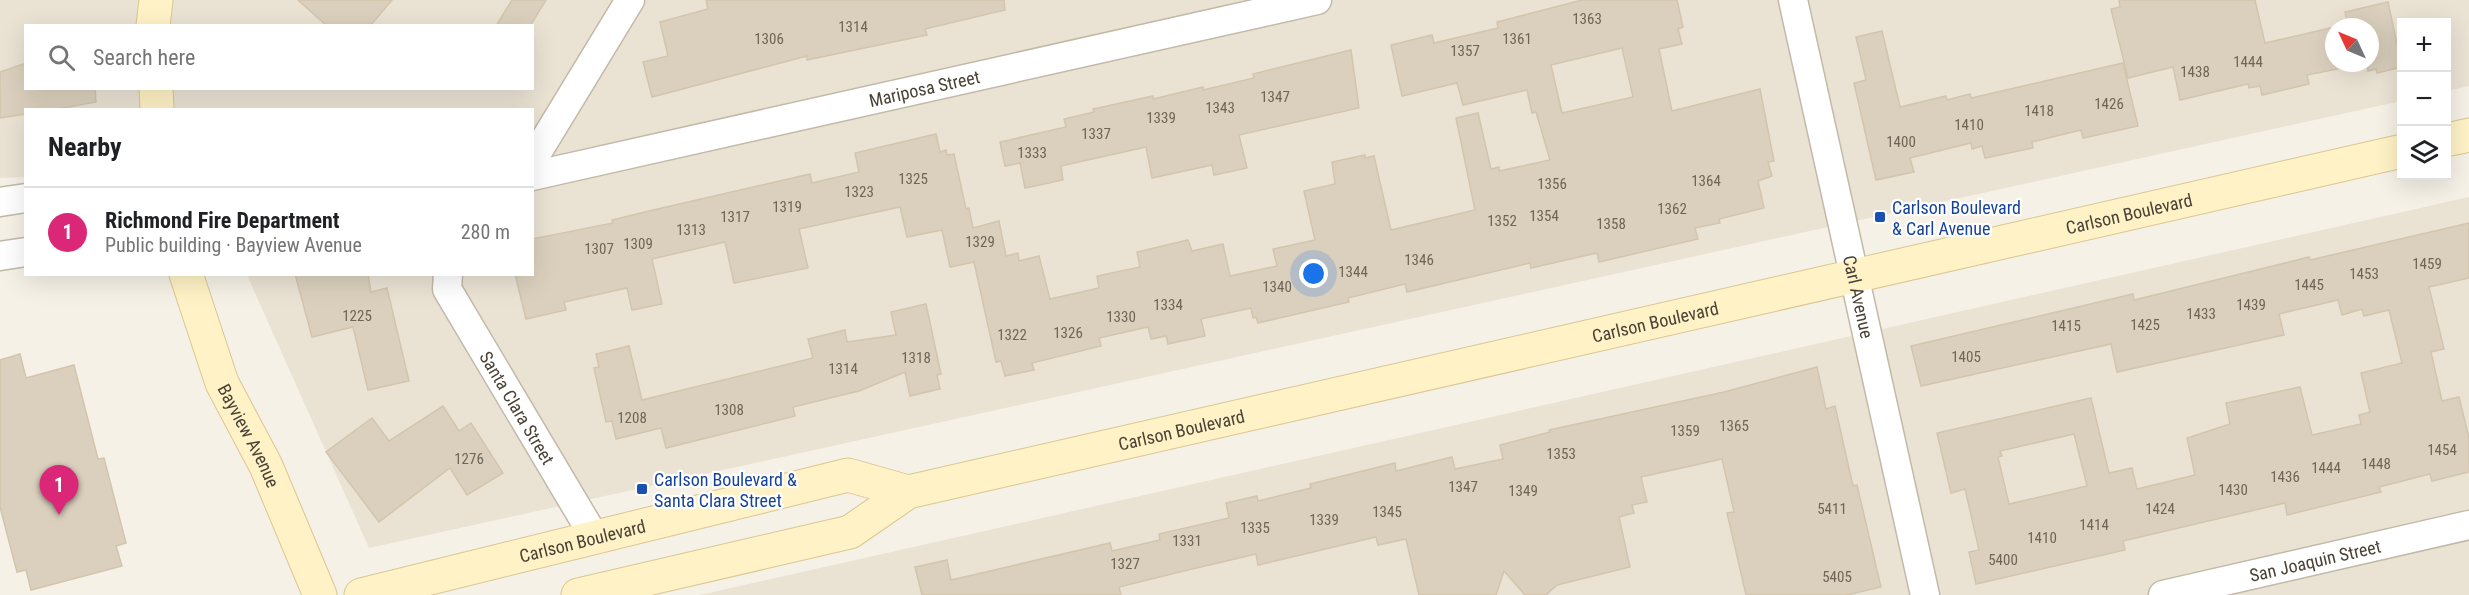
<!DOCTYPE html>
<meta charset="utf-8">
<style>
:root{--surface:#fff;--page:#f2f2f2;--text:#202124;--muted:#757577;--line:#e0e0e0;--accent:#db2777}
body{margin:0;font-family:"Roboto Condensed",sans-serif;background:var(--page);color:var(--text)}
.controls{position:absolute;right:18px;top:18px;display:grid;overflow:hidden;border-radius:0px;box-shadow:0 6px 24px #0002}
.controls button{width:54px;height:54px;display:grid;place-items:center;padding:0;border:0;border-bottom:2px solid var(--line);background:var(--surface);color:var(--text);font:30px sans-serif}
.compass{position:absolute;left:2325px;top:18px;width:54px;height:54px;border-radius:50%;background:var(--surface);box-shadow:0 6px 24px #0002;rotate:314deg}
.you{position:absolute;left:1314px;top:274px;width:21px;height:21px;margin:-15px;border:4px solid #fff;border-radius:50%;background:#1a73e8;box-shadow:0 0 0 9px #1a73e833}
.badge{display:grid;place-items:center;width:39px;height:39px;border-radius:50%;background:var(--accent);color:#fff;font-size:20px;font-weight:700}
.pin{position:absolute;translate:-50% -50px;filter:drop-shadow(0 2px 3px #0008)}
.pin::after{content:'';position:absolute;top:32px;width:21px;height:18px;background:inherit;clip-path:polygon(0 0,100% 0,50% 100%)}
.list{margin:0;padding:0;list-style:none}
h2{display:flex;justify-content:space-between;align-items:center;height:78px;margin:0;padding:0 24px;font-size:26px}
h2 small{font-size:20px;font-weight:400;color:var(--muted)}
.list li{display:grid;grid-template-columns:39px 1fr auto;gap:18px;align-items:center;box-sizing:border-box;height:90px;padding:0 24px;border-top:2px solid var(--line)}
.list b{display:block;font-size:22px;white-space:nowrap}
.list p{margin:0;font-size:20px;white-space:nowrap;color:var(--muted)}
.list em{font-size:20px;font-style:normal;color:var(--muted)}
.icon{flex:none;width:33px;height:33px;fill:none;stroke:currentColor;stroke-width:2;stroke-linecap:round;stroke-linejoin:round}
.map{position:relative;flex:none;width:2469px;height:595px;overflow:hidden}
.search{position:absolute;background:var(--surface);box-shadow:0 6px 24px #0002;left:24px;top:24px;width:510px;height:66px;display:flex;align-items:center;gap:15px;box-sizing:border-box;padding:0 21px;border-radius:0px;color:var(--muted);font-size:22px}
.panel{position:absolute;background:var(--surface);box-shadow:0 6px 24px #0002;left:24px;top:108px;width:510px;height:168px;border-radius:0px}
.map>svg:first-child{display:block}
</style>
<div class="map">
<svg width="2469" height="595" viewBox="0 0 2469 595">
<rect width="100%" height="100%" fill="#f5f1e6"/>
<g fill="#eae3d4" fill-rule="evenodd">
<path d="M0,0H2469V86L2447,91L2446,22H2402L2401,101L369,548L247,275L532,274V110H26L25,177L0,178ZM26,26H532V88H26ZM2334,27H2370V63H2334Z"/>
<polygon points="2469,197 2469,595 700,595"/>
</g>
<g fill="#dbd0bd" stroke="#d3c5ad" stroke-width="1.5" fill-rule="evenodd">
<polygon points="298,0 392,0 370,26 327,26"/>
<polygon points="512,0 546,0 530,26 496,26"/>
<polygon points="706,0 1004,0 1005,10 925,29 927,35 807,60 807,56 652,97 643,62 668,56 660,22 708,9"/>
<path d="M1582,0H1677L1683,27L1678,29L1682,44L1659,49L1672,111L1760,89L1774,161L1768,162L1772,176L1758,181L1764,208L1719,219L1720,223L1695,228L1698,239L1599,262L1597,253L1531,268L1530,263L1407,292L1405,284L1348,298L1349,302L1258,323L1256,317L1253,318L1251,308L1201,319L1205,336L1168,344L1166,336L1151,339L1148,327L1099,338L1101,346L1032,363L1034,370L1005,376L1001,361L996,362L974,262L950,267L942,230L907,237L900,207L799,229L808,268L734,283L725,242L652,259L662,304L632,310L627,288L564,302L566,310L526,319L515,274H532V239L613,223L612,220L649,211L810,174L812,183L859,172L855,153L936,134L940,152L946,150L947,155L954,154L966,209L969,208L973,228L999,221L1006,256L1018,253L1019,261L1039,256L1050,299L1099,288L1097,276L1140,267L1137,252L1188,240L1192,251L1223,244L1230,276L1277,266L1273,249L1315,240L1304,191L1335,184L1332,162L1365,155V158L1374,156L1391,230L1475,210L1456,118L1478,113L1491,169L1499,167V171L1550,160L1536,112L1532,113L1527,90L1463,105L1457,83L1402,96L1391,45L1432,35L1434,43L1498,28L1497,22ZM1622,48L1633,97L1562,113L1551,65Z"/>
<path d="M2119,0H2255L2265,43L2348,24L2345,12L2388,2L2402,67L2377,73L2376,69L2368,71L2367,65H2357L2307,75L2309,84L2262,95L2260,86L2249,88L2248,84L2180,100L2173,67L2128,78L2111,9L2120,7ZM2334,27H2370V63H2334Z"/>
<polygon points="1882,31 1900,107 1946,96 1947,100 1970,94 1971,98 2123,63 2138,126 2083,138 2081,130 2032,142 2033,148 1985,158 1982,146 1972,149 1971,143 1910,158 1914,172 1876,180 1854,83 1866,80 1856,37"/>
<polygon points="1351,50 1359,108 1239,135 1247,168 1214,175 1212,165 1152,178 1146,147 1061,166 1063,180 1025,188 1020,163 1005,166 1000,142 1066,127 1064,119 1094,112 1093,109 1153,96 1153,99 1203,87 1203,90 1254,78 1253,74"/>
<polygon points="26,63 26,88 95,88 96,102 52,110 26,110 26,114 0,118 0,72"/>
<path d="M2469,223V278L2429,287L2444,349L2431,352L2442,401L2459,397L2469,438V472L2432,481L2430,474L2379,487L2381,492L2287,515L2285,503L2123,541L2125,550L1976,584L1969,552L1979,550L1965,489L1951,493L1937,433L2091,398L2109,473L2132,468L2137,489L2195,475L2187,438L2230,424L2226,403L2300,387L2312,435L2361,424L2359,415L2370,412L2361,373L2402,363L2389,310L2364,316L2362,309L2342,315L2338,300L2279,314L2284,335L2117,372L2111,344L1921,386L1911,346L2133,294L2134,300L2309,257L2310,260ZM2074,434L2087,486L2009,504L1998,457L2002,456L2000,451Z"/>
<polygon points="295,274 368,274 371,292 387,288 409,381 368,390 353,327 312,337"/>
<polygon points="926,304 941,374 937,375 940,389 910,396 905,372 859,391 793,407 795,416 666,448 661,428 616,439 612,421 606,422 594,368 599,367 596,354 629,346 642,400 813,358 808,339 845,330 847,342 896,335 891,312"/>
<polygon points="20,354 26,378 74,365 98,459 104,458 126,543 116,546 122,566 31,590 26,570 17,572 0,507 0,360"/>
<polygon points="1817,367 1826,409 1835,406 1853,486 1857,485 1881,587 1847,595 1746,595 1727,513 1734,512 1722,459 1641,477 1647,502 1632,505 1634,513 1619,517 1630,567 1557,585 1546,595 1525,595 1504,571 1496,595 1419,595 1406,539 1378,545 1376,537 1258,565 1256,554 1188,570 1119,587 1121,595 922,595 915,567 947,560 951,580 1110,543 1112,551 1160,540 1159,534 1229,518 1226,503 1257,496 1258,501 1311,488 1310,484 1395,463 1396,471 1452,457 1455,469 1503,459 1500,445 1550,432 1549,430 1724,392"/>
<polygon points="443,406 459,431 471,423 503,473 467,495 450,468 379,522 326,452 372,418 389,441"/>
</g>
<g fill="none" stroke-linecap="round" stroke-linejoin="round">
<defs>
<g id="street">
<path id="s1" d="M1793,0L1925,595"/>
<polyline points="532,161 630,0"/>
<path id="s2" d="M532,176L1317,0"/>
<polyline points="0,202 26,198"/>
<polyline points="0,256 26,252"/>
<path id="s3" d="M448,274L447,289L595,538"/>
<path id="s4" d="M2163,595L2469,525"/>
</g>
<g id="secondary">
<polyline points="153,26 156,0"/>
<polyline points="156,88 157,110"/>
<polyline points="2446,140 2469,135"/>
<path id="s5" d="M186,274L222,383L266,466L320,595"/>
<path id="s6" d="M361,595L848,475L908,492"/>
<path id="s7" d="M578,595L850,532L908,492L2402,151"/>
</g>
</defs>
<use href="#street" stroke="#c2b9a8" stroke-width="31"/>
<use href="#secondary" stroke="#d9c791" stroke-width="35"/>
<use href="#street" stroke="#fff" stroke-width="28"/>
<use href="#secondary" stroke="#fff2c6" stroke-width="33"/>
</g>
<g fill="#1a4fb4" stroke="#fff" stroke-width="2">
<rect x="1874" y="211" width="12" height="12" rx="3"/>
<rect x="636" y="483" width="12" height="12" rx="3"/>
</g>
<g text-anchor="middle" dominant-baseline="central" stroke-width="4.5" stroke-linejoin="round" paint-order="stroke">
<g font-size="15" fill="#6e6557">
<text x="1587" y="19">1363</text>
<text x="853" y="27">1314</text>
<text x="769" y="39">1306</text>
<text x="1517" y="39">1361</text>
<text x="1465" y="51">1357</text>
<text x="2248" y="62">1444</text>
<text x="2195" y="72">1438</text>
<text x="1275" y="97">1347</text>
<text x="2109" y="104">1426</text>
<text x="1220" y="108">1343</text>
<text x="2039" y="111">1418</text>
<text x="1161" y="118">1339</text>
<text x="1969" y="125">1410</text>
<text x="1096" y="134">1337</text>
<text x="1901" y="142">1400</text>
<text x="1032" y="153">1333</text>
<text x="913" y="179">1325</text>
<text x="1706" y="181">1364</text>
<text x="1552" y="184">1356</text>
<text x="859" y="192">1323</text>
<text x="787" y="207">1319</text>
<text x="1672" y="209">1362</text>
<text x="1544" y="216">1354</text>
<text x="735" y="217">1317</text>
<text x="1502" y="221">1352</text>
<text x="1611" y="224">1358</text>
<text x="691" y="230">1313</text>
<text x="980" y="242">1329</text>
<text x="638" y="244">1309</text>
<text x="599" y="249">1307</text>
<text x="1419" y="260">1346</text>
<text x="2427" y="264">1459</text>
<text x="1353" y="272">1344</text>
<text x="2364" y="274">1453</text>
<text x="2309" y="285">1445</text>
<text x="1277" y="287">1340</text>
<text x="1168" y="305">1334</text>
<text x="2251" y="305">1439</text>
<text x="2201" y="314">1433</text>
<text x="357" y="316">1225</text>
<text x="1121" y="317">1330</text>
<text x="2145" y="325">1425</text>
<text x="2066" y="326">1415</text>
<text x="1068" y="333">1326</text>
<text x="1012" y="335">1322</text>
<text x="1966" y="357">1405</text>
<text x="916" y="358">1318</text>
<text x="843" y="369">1314</text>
<text x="729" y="410">1308</text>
<text x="632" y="418">1208</text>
<text x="1734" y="426">1365</text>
<text x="1685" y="431">1359</text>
<text x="2442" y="450">1454</text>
<text x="1561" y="454">1353</text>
<text x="469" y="459">1276</text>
<text x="2376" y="464">1448</text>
<text x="2326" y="468">1444</text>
<text x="2285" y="477">1436</text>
<text x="1463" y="487">1347</text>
<text x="2233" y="490">1430</text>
<text x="1523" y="491">1349</text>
<text x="1832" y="509">5411</text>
<text x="2160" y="509">1424</text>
<text x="1387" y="512">1345</text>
<text x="1324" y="520">1339</text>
<text x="2094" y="525">1414</text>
<text x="1255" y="528">1335</text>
<text x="2042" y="538">1410</text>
<text x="1187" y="541">1331</text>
<text x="2003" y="560">5400</text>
<text x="1125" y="564">1327</text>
<text x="1837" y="577">5405</text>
</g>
<g font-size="18" fill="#494135" stroke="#fff">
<text stroke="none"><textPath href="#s2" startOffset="402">Mariposa Street</textPath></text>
<text stroke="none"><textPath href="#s7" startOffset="1602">Carlson Boulevard</textPath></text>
<text stroke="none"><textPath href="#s1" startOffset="304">Carl Avenue</textPath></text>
<text stroke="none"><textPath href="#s7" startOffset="1116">Carlson Boulevard</textPath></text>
<text stroke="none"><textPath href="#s3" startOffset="153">Santa Clara Street</textPath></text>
<text stroke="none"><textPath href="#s7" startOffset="630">Carlson Boulevard</textPath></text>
<text stroke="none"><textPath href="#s5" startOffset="174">Bayview Avenue</textPath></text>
<text stroke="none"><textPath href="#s6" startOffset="228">Carlson Boulevard</textPath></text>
<text stroke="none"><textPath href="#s4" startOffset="156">San Joaquin Street</textPath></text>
</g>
<g font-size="18" fill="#164399" stroke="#fff" text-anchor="start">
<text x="1892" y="207">Carlson Boulevard<tspan x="1892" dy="21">&amp; Carl Avenue</tspan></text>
<text x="654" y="479">Carlson Boulevard &amp;<tspan x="654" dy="21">Santa Clara Street</tspan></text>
</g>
</g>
</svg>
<div class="controls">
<button>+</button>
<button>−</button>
<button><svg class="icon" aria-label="layers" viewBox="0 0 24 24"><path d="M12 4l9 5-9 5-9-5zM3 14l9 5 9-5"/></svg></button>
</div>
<svg class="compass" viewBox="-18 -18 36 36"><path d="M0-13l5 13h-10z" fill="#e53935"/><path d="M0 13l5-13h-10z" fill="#757577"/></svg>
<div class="you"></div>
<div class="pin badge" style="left:59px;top:515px">1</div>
<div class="search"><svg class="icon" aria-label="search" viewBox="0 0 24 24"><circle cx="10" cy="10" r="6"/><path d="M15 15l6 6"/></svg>Search here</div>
<section class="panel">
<h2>Nearby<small></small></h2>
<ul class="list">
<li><span class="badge">1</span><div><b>Richmond Fire Department</b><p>Public building · Bayview Avenue</p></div><em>280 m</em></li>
</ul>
</section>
</div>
